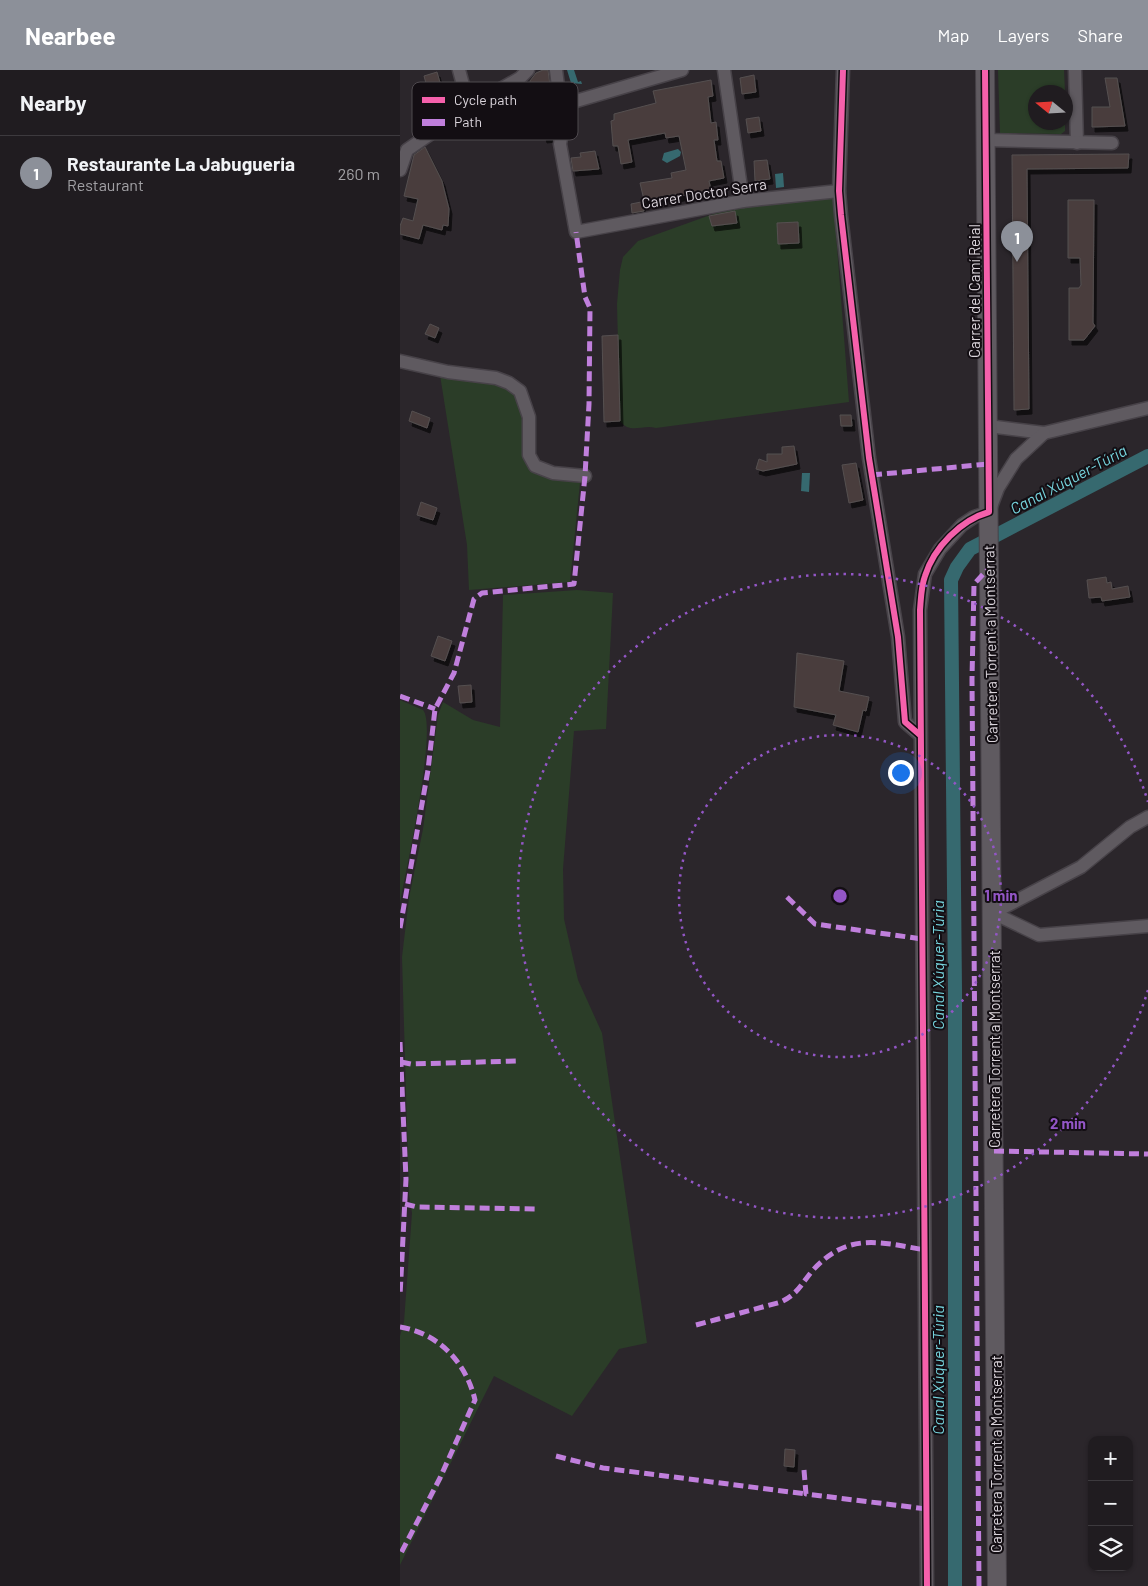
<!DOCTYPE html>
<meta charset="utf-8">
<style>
:root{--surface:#201c20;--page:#2d292d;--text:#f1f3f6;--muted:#a2a1a5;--line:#3d3a3e;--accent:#8c9099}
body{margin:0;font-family:Barlow,sans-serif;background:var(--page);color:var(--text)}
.controls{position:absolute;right:15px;bottom:15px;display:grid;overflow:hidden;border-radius:10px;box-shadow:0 1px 4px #0004}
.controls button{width:45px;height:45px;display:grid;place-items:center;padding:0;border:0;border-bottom:1px solid var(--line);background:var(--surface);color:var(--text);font:25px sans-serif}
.compass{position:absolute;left:628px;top:15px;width:45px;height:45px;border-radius:50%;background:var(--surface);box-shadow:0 1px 4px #0004;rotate:288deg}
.you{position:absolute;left:500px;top:702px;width:18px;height:18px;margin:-12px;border:4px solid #fff;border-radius:50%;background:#1a73e8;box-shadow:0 0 0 8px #1a73e833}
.badge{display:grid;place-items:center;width:32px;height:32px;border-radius:50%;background:var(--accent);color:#fff;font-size:16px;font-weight:700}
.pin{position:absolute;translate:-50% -41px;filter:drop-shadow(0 1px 2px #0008)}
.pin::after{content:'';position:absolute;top:26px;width:18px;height:15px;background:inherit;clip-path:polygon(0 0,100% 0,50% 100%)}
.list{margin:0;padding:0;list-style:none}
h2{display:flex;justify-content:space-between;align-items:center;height:65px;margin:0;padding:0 20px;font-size:21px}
h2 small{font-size:16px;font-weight:400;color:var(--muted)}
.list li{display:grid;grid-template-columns:32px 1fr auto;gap:15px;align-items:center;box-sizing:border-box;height:75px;padding:0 20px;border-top:1px solid var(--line)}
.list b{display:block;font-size:19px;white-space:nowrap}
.list p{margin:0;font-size:16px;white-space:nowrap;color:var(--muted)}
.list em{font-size:16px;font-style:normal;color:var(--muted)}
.icon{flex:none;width:28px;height:28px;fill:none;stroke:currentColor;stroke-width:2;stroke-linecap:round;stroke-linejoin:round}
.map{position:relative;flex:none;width:748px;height:1516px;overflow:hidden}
header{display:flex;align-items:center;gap:30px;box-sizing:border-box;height:70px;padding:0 25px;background:var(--accent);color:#fff}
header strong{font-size:24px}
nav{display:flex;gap:28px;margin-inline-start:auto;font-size:18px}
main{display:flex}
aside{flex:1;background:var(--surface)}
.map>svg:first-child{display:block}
</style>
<header>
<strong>Nearbee</strong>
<nav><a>Map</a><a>Layers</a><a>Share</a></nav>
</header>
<main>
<aside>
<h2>Nearby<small></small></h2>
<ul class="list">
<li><span class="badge">1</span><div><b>Restaurante La Jabugueria</b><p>Restaurant</p></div><em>260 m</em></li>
</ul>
</aside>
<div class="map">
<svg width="748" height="1516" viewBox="0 0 748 1516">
<defs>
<filter id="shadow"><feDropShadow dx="3" dy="5" stdDeviation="0" flood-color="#0009"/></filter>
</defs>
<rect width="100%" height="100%" fill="#2b262b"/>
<g fill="#2b3d28">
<polygon points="598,0 664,0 665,22 636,22 636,52 665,53 665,61 661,64 600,63"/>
<path d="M433,125L449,332L256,358C242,354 231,365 220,351L217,234L220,200L223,187L238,171L341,134Z"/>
<path d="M40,305C63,307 110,307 120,332L126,385L157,408L180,413L170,512L69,520L67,475Z"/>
<polygon points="177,520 213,523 206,659 174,661 163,799 164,849 178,910 202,963 247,1273 219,1279 172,1346 94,1306 0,1495 0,1266 4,1252 12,1143 9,1125 2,887 9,828 23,759 38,645 43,632 73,650 100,657 103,525"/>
<path d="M0,630L23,640C38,657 5,805 0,834Z"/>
</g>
<g fill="#36696f">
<polygon points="167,0 174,0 178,12 181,11 182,14 171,13"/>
<polygon points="278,79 281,82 280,86 267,93 262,90 264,83"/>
<polygon points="383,103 384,117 376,118 375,104"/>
<polygon points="402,403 410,403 409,422 401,421"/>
</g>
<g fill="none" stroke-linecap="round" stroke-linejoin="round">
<polyline stroke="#36696f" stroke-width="14" points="555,1516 555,920 551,510 557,497 570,479 748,386"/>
</g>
<g fill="#483e3d" stroke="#554f50" filter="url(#shadow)">
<polygon points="143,0 148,0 150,16 145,17 154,59 153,67 144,68 130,11 136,3"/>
<polygon points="37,2 48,41 35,46 24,6"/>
<polygon points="354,5 356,22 342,24 340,8"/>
<polygon points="705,8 717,8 725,56 692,57 692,37 710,37"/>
<polygon points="311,10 313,26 308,27 311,53 316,52 318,70 314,70 317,91 321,91 324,108 309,111 311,120 276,127 276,124 244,130 240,113 272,108 271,103 286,100 279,66 266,68 265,63 228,70 232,92 221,94 218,76 213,76 211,51 214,50 214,44 256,33 253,21"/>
<polygon points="359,47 361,61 348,63 346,49"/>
<polygon points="25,77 42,111 49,139 48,156 43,155 42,160 23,155 19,169 0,164 0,156 3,148 13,151 18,129 4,126 14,85"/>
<polygon points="195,81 199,99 173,101 171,88 181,87 180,83"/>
<polygon points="729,84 728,98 627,99 629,339 614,340 612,85"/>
<polygon points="367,90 370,109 355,111 354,91"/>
<polygon points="668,130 694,130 693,253 695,256 684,270 669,270 669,218 679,218 681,215 680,188 668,188"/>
<polygon points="241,132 244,141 232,143 231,134"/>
<polygon points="335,141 337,153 312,156 309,146"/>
<polygon points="398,152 399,173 378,174 377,153"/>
<polygon points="30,254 39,258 35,268 25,264"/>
<polygon points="218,265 220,351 204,352 202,266"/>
<polygon points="12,341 30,348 27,358 9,351"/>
<polygon points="440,345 451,345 452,356 441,356"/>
<polygon points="394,376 397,394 363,401 356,399 359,389 367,392 367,384 382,384 382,377"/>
<polygon points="456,393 463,430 449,433 442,395"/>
<polygon points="21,432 37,438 33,450 17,445"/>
<polygon points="706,507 707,513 711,512 712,519 728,516 730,527 702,531 701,527 689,528 687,510"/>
<polygon points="38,566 52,571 45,591 31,586"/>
<polygon points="397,583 444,591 439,621 469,627 466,641 463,640 458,662 433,655 436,645 394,637"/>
<polygon points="71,615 72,632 60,633 58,616"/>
<polygon points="385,1379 395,1380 394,1397 384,1396"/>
</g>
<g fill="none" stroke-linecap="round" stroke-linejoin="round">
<defs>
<g id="minor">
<polyline points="59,0 69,37"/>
<polyline points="156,0 163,56 160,74 176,162 343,131 439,121"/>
<polyline points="324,0 343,131"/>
<polyline points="443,0 439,121 441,145 469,388 498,567 505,652 520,665"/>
<polyline points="675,0 677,73"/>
<polyline points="159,36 282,0"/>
<polyline points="586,70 712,73"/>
<polyline points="0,100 7,80 69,37 120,8 128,0"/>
<polyline points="0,291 48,302 96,308 109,313 120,321 129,347 129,385 135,396 153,403 185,406"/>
<polyline points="588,356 644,363 748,338"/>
<polyline points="593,843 681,797 730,757 748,747"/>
<polyline points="593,843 639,865 748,856"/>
<polyline points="527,1516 520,540 525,504 540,479 562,455 574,447 589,442 598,418 616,389 644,363"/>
</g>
<polyline id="secondary" points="585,0 597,1516"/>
</defs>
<use href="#minor" stroke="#474248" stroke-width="15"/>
<use href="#secondary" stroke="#474248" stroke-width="20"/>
<use href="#minor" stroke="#5f5a60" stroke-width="12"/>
<use href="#secondary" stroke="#5f5a60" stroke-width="18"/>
<g stroke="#c07fdc" stroke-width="5" stroke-dasharray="10 5" stroke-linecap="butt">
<polyline points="472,405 588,394"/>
<polyline points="0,626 35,639"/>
<polyline points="387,827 415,854 522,869"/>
<polyline points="0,858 28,700 35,639 54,603 74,529 82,523 174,514 185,406 189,334 190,238 185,227 176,162"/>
<polyline points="0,972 6,1109 0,1226"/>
<polyline points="1,992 11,994 116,991"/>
<polyline points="594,1081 748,1084"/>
<polyline points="5,1134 17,1137 137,1139"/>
<path d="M296,1255L381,1232C399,1223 401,1214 413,1200C448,1162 479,1172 525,1180"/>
<path d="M0,1257C38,1263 66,1292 75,1330L40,1408L0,1485"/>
<polyline points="156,1386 203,1398 406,1424"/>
<polyline points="404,1400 406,1424 527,1439"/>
<polyline points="579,1516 572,609 574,514 589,498"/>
</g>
<defs>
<g id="cycleway">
<polyline points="443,0 439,121 441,145 469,388 498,567 505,652 520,665"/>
<path d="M527,1516L520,540C521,528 521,517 525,506C534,477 561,450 589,442L585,0"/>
</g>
</defs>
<use href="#cycleway" stroke="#130e13" stroke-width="9"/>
<use href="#cycleway" stroke="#f560ab" stroke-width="6"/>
</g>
<g fill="none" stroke="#9356c6" stroke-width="2.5" stroke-dasharray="2.5 5">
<circle cx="440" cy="826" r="161"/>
<path d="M748 920A322 322 0 1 1 748 732"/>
</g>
<g text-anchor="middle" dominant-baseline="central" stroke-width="4" stroke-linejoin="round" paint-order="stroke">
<g font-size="15" fill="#dbd5dc" stroke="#130e13">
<text transform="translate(304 123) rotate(-9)">Carrer Doctor Serra</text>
<text transform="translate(574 221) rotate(-90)">Carrer del Camí Reial</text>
<text transform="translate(590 574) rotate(-91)">Carretera Torrent a Montserrat</text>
<text transform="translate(594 979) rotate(-90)">Carretera Torrent a Montserrat</text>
<text transform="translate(596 1384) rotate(-90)">Carretera Torrent a Montserrat</text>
</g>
<g font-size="16" font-style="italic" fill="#76d4dd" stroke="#130e13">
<text transform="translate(668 409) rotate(-28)">Canal Xúquer-Túria</text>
<text transform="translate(537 895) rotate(-90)">Canal Xúquer-Túria</text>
<text transform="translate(537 1300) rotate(-90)">Canal Xúquer-Túria</text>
</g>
</g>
<rect x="12" y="12" width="166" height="58" rx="8" fill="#130e13" stroke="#4f4a4f" stroke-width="1"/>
<rect x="22" y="27" width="23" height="6" fill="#f560ab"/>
<rect x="22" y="49" width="23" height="7" fill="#c07fdc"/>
<g font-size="14" fill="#dbd5dc">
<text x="54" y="35">Cycle path</text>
<text x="54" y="57">Path</text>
</g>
<circle cx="440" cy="826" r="8" fill="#9356c6" stroke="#130e13" stroke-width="2.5"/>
<g font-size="15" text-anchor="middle" font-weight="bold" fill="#9356c6" stroke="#130e13" stroke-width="4" stroke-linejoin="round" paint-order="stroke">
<text x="601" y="831">1 min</text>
<text x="668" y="1059">2 min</text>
</g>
</svg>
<div class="controls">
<button>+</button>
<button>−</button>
<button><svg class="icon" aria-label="layers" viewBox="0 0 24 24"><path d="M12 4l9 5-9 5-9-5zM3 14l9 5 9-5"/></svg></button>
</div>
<svg class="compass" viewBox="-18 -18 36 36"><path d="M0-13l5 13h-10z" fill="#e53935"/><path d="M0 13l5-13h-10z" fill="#a2a1a5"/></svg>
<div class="you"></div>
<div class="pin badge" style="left:617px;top:192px">1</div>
</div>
</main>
